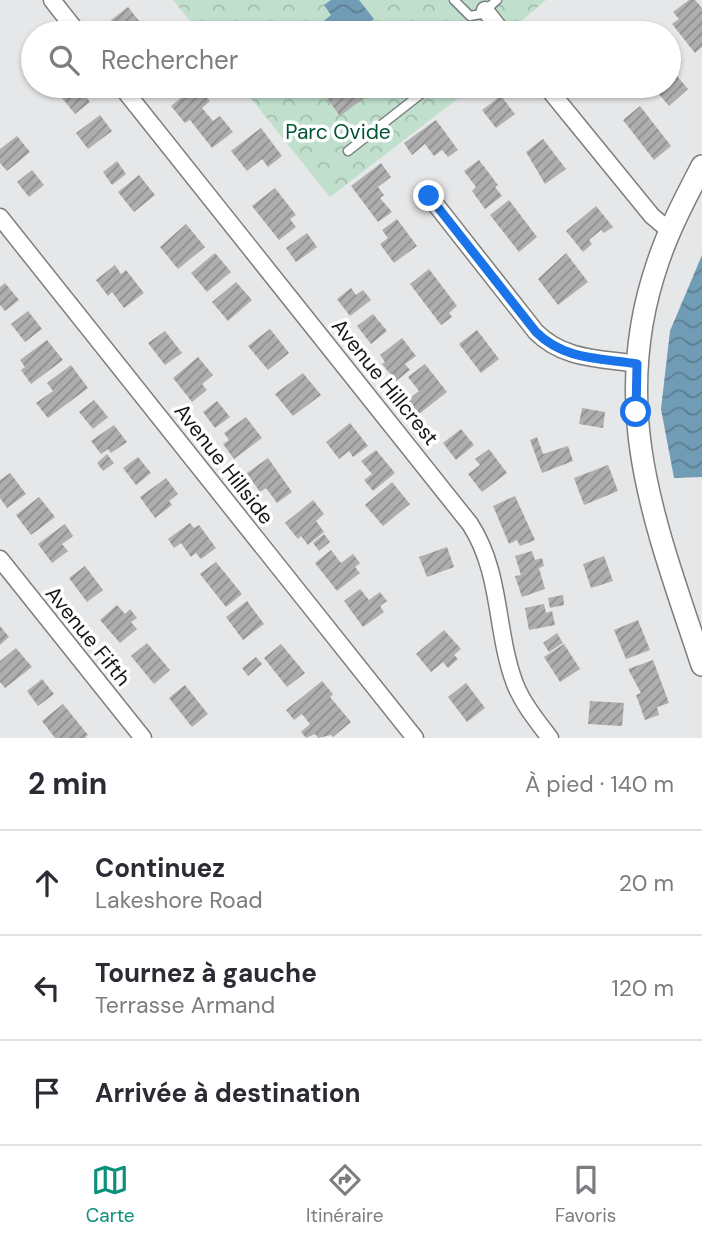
<!DOCTYPE html>
<html lang="fr">
<meta charset="utf-8">
<style>
:root{--surface:#fff;--page:#f7f7f7;--text:#2b2b33;--muted:#7c7c81;--line:#e1e1e2;--accent:#0b917b}
body{margin:0;font-family:"DM Sans",sans-serif;background:var(--page);color:var(--text)}
.stop{position:absolute;width:21px;height:21px;margin:-16px;border:5px solid #1a73e8;border-radius:50%;background:#fff}
.stop.end{background:#1a73e8;border-color:#fff;box-shadow:0 2px 7px #0008}
.list{margin:0;padding:0;list-style:none}
h2{display:flex;justify-content:space-between;align-items:center;height:91px;margin:0;padding:0 28px;font-size:30px}
h2 small{font-size:23px;font-weight:400;color:var(--muted)}
.list li{display:grid;grid-template-columns:46px 1fr auto;gap:21px;align-items:center;box-sizing:border-box;height:105px;padding:0 28px;border-top:2px solid var(--line)}
.list b{display:block;font-size:26px;white-space:nowrap}
.list p{margin:0;font-size:23px;white-space:nowrap;color:var(--muted)}
.list em{font-size:23px;font-style:normal;color:var(--muted)}
.icon{flex:none;width:38px;height:38px;fill:none;stroke:currentColor;stroke-width:2;stroke-linecap:round;stroke-linejoin:round}
.map{position:relative;flex:none;width:702px;height:738px;overflow:hidden}
.search{position:absolute;background:var(--surface);box-shadow:0 2px 5px #0004;left:21px;right:21px;top:21px;height:77px;display:flex;align-items:center;gap:18px;box-sizing:border-box;padding:0 24px;border-radius:38px;color:var(--muted);font-size:26px}
.sheet{height:406px;background:var(--surface)}
nav{display:flex;justify-content:space-around;align-items:center;box-sizing:border-box;height:98px;border-top:2px solid var(--line);background:var(--surface);font-size:19px;color:var(--muted)}
nav a{display:grid;justify-items:center;gap:4px}
nav .on{color:var(--accent)}
.map>svg:first-child{display:block}
</style>
<div class="map">
<svg width="702" height="738" viewBox="0 0 702 738">
<defs>
<pattern id="park-crowns" width="20" height="18" patternUnits="userSpaceOnUse" patternTransform="scale(1.75)"><rect width="20" height="18" fill="#c0e0cd"/><path d="M2 6a3 3 0 1 1 6 0M12 15a3 3 0 1 1 6 0" fill="none" stroke="#a4bfaf"/></pattern>
<pattern id="water-waves" width="16" height="10" patternUnits="userSpaceOnUse" patternTransform="scale(1.75)"><rect width="16" height="10" fill="#719cb5"/><path d="M0 5q4-4 8 0t8 0" fill="none" stroke="#5c7e92"/></pattern>
<pattern id="building-hatch" width="6" height="6" patternUnits="userSpaceOnUse" patternTransform="scale(1.75)"><rect width="6" height="6" fill="#afaeaf"/><path d="M-1 1l2-2M0 6l6-6M5 7l2-2" fill="none" stroke="#8d8d8d"/></pattern>
</defs>
<rect width="100%" height="100%" fill="#e6e7e8"/>
<g fill="url(#park-crowns)">
<polygon points="173,0 546,0 507,33 200,33"/>
<polygon points="241,86 474,86 330,197"/>
</g>
<g fill="url(#water-waves)">
<polygon points="331,0 359,0 374,19 356,33 309,33 331,15 324,5"/>
<polygon points="702,255 702,477 674,478 661,409 670,331"/>
</g>
<g fill="url(#building-hatch)">
<polygon points="689,0 695,0 702,8 702,47 695,53 672,24 679,19 673,12"/>
<polygon points="128,7 140,22 121,33 111,20"/>
<polygon points="155,24 162,33 143,33"/>
<polygon points="669,52 678,63 671,69 688,89 669,106 652,86 669,86"/>
<polygon points="78,86 90,102 75,114 62,98"/>
<polygon points="158,86 177,86 165,95"/>
<polygon points="196,86 210,101 202,108 213,121 220,116 233,132 212,148 190,120 185,123 171,106"/>
<polygon points="355,86 380,86 340,116 326,97 336,88 342,96"/>
<polygon points="598,86 621,86 607,97"/>
<polygon points="501,96 515,114 496,128 482,110"/>
<polygon points="640,106 671,146 654,160 623,120"/>
<polygon points="100,115 112,131 88,149 76,133"/>
<polygon points="436,120 458,150 448,157 442,150 434,156 425,144 412,155 404,143"/>
<polygon points="261,128 282,156 268,167 262,159 247,171 231,151"/>
<polygon points="17,136 30,152 7,171 0,163 0,149"/>
<polygon points="543,139 566,169 545,184 526,152"/>
<polygon points="479,160 498,185 495,187 502,196 485,209 472,191 476,187 464,171"/>
<polygon points="117,161 126,174 112,185 103,172"/>
<polygon points="381,163 391,177 378,187 384,195 380,198 392,212 378,222 351,186"/>
<polygon points="32,170 44,185 29,197 17,182"/>
<polygon points="139,175 155,195 134,212 118,192"/>
<polygon points="275,188 296,215 290,219 296,227 279,240 252,206"/>
<polygon points="509,200 537,237 519,252 490,215"/>
<polygon points="596,206 613,227 604,233 601,230 589,240 592,244 583,252 566,231"/>
<polygon points="397,219 417,246 394,263 380,244 388,238 382,230"/>
<polygon points="186,224 205,247 178,269 160,247"/>
<polygon points="307,233 317,247 296,262 286,248"/>
<polygon points="215,253 231,272 207,292 191,273"/>
<polygon points="566,253 588,282 558,305 538,279"/>
<polygon points="115,265 121,274 126,270 144,293 124,308 112,292 108,296 96,280"/>
<polygon points="429,269 457,306 449,313 452,317 441,325 410,284"/>
<polygon points="236,282 252,300 228,321 212,302"/>
<polygon points="5,283 19,300 5,311 0,305 0,287"/>
<polygon points="351,288 356,295 363,290 371,300 350,316 337,299"/>
<polygon points="28,311 42,329 25,342 11,324"/>
<polygon points="373,314 387,331 371,344 357,326"/>
<polygon points="270,329 289,353 268,370 248,346"/>
<polygon points="477,330 499,359 481,373 459,344"/>
<polygon points="165,331 182,353 165,365 148,343"/>
<polygon points="402,338 416,356 405,364 410,370 396,381 382,364 385,362 380,355"/>
<polygon points="47,340 63,360 31,384 21,370 25,367 20,360"/>
<polygon points="198,357 213,375 202,384 207,390 192,402 173,378"/>
<polygon points="425,364 447,392 419,414 408,400 419,391 408,377"/>
<polygon points="71,365 88,388 48,418 36,403 53,391 47,383"/>
<polygon points="303,373 321,395 293,416 275,394"/>
<polygon points="94,400 108,417 93,429 79,412"/>
<polygon points="217,401 230,417 215,428 203,412"/>
<polygon points="582,408 605,412 603,428 579,424"/>
<polygon points="246,417 262,438 234,459 223,444 229,440 224,433"/>
<polygon points="350,423 368,446 353,457 349,451 339,459 326,442"/>
<polygon points="114,425 127,442 111,453 108,449 101,454 91,441"/>
<polygon points="461,429 474,445 456,460 443,443"/>
<polygon points="537,437 543,454 568,446 573,461 542,473 530,440"/>
<polygon points="489,449 507,473 482,492 468,474 480,465 475,459"/>
<polygon points="376,450 395,473 373,491 364,480 372,474 361,461"/>
<polygon points="107,454 114,463 103,471 97,463"/>
<polygon points="138,457 151,473 136,485 123,468"/>
<polygon points="268,458 292,492 277,503 266,488 260,492 247,473"/>
<polygon points="608,465 618,491 584,505 574,478"/>
<polygon points="10,473 26,494 7,508 0,498 0,480"/>
<polygon points="166,478 178,494 169,501 172,505 155,518 140,497"/>
<polygon points="392,482 410,504 383,526 365,505"/>
<polygon points="515,496 535,540 520,546 517,540 509,544 493,506"/>
<polygon points="39,497 55,517 31,535 16,515"/>
<polygon points="313,500 324,514 316,521 324,532 308,545 301,536 298,539 285,523"/>
<polygon points="190,523 194,528 199,525 216,548 201,559 196,553 191,557 181,543 174,548 168,539"/>
<polygon points="65,524 73,536 62,544 68,551 52,563 38,544"/>
<polygon points="324,534 330,542 319,551 313,543"/>
<polygon points="447,547 454,567 427,577 419,557"/>
<polygon points="331,550 341,563 353,554 360,563 355,567 360,573 337,591 315,563"/>
<polygon points="532,551 535,560 542,558 544,566 539,568 545,589 522,597 515,576 521,575 515,556"/>
<polygon points="604,556 613,581 591,588 583,564"/>
<polygon points="216,562 242,594 226,607 200,574"/>
<polygon points="85,566 103,590 87,602 69,578"/>
<polygon points="360,589 369,600 380,592 387,601 380,606 384,612 363,627 344,601"/>
<polygon points="563,595 564,605 550,608 548,598"/>
<polygon points="247,601 264,624 243,640 226,617"/>
<polygon points="544,604 546,613 552,611 555,625 529,630 525,608"/>
<polygon points="117,605 125,614 130,609 137,618 131,622 137,629 120,643 100,620"/>
<polygon points="638,620 650,650 626,659 614,630"/>
<polygon points="0,626 9,637 0,645"/>
<polygon points="444,630 461,649 454,655 458,659 448,668 443,662 431,672 416,654"/>
<polygon points="557,633 563,643 549,652 543,643"/>
<polygon points="147,643 170,670 154,684 131,656"/>
<polygon points="281,644 305,673 287,687 264,658"/>
<polygon points="564,644 580,669 560,682 544,657"/>
<polygon points="16,648 32,667 5,688 0,682 0,661"/>
<polygon points="256,657 262,664 248,676 242,668"/>
<polygon points="653,660 669,703 657,707 659,715 645,720 636,695 641,693 628,669"/>
<polygon points="42,679 54,694 38,706 27,691"/>
<polygon points="322,681 333,694 330,697 351,722 333,737 331,735 318,738 315,734 306,738 301,732 310,724 302,714 294,720 286,710"/>
<polygon points="466,683 485,708 467,722 448,697"/>
<polygon points="185,685 208,714 192,727 169,698"/>
<polygon points="590,701 624,703 622,726 588,724"/>
<polygon points="63,704 88,735 85,738 55,738 42,721"/>
</g>
<g fill="none" stroke-linecap="round" stroke-linejoin="round">
<defs>
<g id="service">
<polyline points="454,0 470,16 481,14 497,0"/>
<polyline points="348,151 431,86"/>
</g>
<g id="minor">
<polyline points="52,0 78,33"/>
<polyline points="485,10 503,33"/>
<path d="M121,86L470,524C502,573 495,631 515,684C523,704 537,721 550,738"/>
<polyline points="546,86 652,216 671,232"/>
<path d="M429,196L536,332C564,360 600,358 637,364"/>
<polyline points="0,217 415,738"/>
<polyline points="0,559 143,738"/>
</g>
<path id="tertiary" d="M702,166C686,197 669,229 658,262C607,409 656,526 702,665"/>
</defs>
<use href="#service" stroke="#7d7e7f" stroke-width="11"/>
<use href="#minor" stroke="#7d7e7f" stroke-width="19"/>
<use href="#tertiary" stroke="#7d7e7f" stroke-width="24"/>
<use href="#service" stroke="#fff" stroke-width="8"/>
<use href="#minor" stroke="#fff" stroke-width="16"/>
<use href="#tertiary" stroke="#fff" stroke-width="21"/>
</g>
<g fill="none" stroke-linecap="round" stroke-linejoin="round">
<path stroke="#1a73e8" stroke-width="9" d="M429,196L536,332C564,360 600,358 637,364L636,412"/>
</g>
<g text-anchor="middle" dominant-baseline="central" stroke-width="7" stroke-linejoin="round" paint-order="stroke">
<g font-size="21" fill="#005333" stroke="#fff">
<text x="338" y="132">Parc Ovide</text>
</g>
<g font-size="21" fill="#151616" stroke="#fff">
<text transform="translate(385 382) rotate(51)">Avenue Hillcrest</text>
<text transform="translate(224 464) rotate(52)">Avenue Hillside</text>
<text transform="translate(88 636) rotate(51)">Avenue Fifth</text>
</g>
</g>
</svg>
<div class="stop" style="left:636px;top:412px"></div>
<div class="stop end" style="left:429px;top:196px"></div>
<div class="search"><svg class="icon" aria-label="search" viewBox="0 0 24 24"><circle cx="10" cy="10" r="6"/><path d="M15 15l6 6"/></svg>Rechercher</div>
</div>
<section class="sheet">
<h2>2 min<small>À pied · 140 m</small></h2>
<ul class="list">
<li><svg class="icon" aria-label="ahead" viewBox="0 0 24 24"><path d="M12 20V5M6 11l6-6 6 6"/></svg><div><b>Continuez</b><p>Lakeshore Road</p></div><em>20 m</em></li>
<li><svg class="icon" aria-label="left" viewBox="0 0 24 24"><path d="M17 20v-9H6M10 6l-5 5 5 5"/></svg><div><b>Tournez à gauche</b><p>Terrasse Armand</p></div><em>120 m</em></li>
<li><svg class="icon" aria-label="arrive" viewBox="0 0 24 24"><path d="M6 21V4h12l-3 4 3 4H6"/></svg><div><b>Arrivée à destination</b></div></li>
</ul>
</section>
<nav>
<a class="on"><svg class="icon" aria-label="map" viewBox="0 0 24 24"><path d="M3 6l6-2 6 2 6-2v14l-6 2-6-2-6 2zM9 4v14M15 6v14"/></svg>Carte</a>
<a><svg class="icon" aria-label="directions" viewBox="0 0 24 24"><path d="M12 3l9 9-9 9-9-9zM9 14v-3h6M13 9l2 2-2 2"/></svg>Itinéraire</a>
<a><svg class="icon" aria-label="saved" viewBox="0 0 24 24"><path d="M7 4h10v16l-5-4-5 4z"/></svg>Favoris</a>
</nav>
